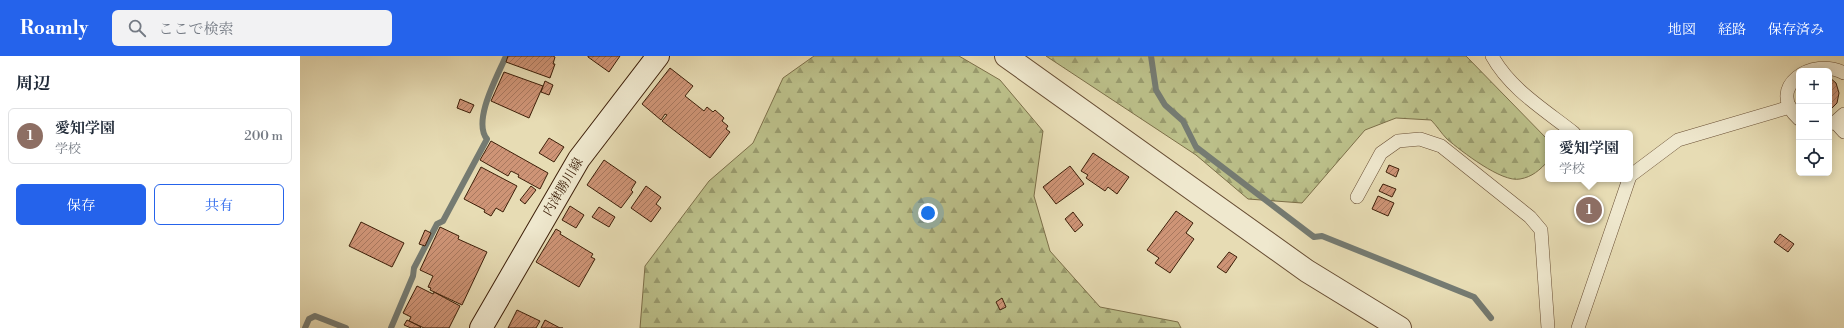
<!DOCTYPE html>
<html lang="ja">
<meta charset="utf-8">
<style>
:root{--surface:#fff;--page:#f2f2f3;--text:#1f2937;--muted:#747a83;--line:#e0e1e3;--accent:#2563eb}
body{margin:0;font-family:"Libre Bodoni","Noto Serif JP",serif;background:var(--page);color:var(--text)}
.controls{position:absolute;right:12px;top:12px;display:grid;overflow:hidden;border-radius:6px;box-shadow:0 2px 10px #0003}
.controls button{width:36px;height:36px;display:grid;place-items:center;padding:0;border:0;border-bottom:1px solid var(--line);background:var(--surface);color:var(--text);font:20px sans-serif}
.you{position:absolute;left:628px;top:157px;width:14px;height:14px;margin:-10px;border:3px solid #fff;border-radius:50%;background:#1a73e8;box-shadow:0 0 0 6px #1a73e833}
.badge{display:grid;place-items:center;width:26px;height:26px;border-radius:50%;background:var(--accent);color:#fff;font-size:13px;font-weight:700}
.pin{position:absolute;translate:-50% -50%;border:2px solid #fff;box-shadow:0 1px 4px #0006}
.popup{position:absolute;left:1245px;top:74px;width:88px;height:52px;box-sizing:border-box;display:grid;place-content:center;border-radius:6px;background:var(--surface);filter:drop-shadow(0 1px 3px #0005);font-size:13px;white-space:nowrap;color:var(--muted)}
.popup b{font-size:15px;color:var(--text)}
.popup::after{content:'';position:absolute;left:50%;top:100%;margin-left:-8px;border:8px solid transparent;border-top-color:var(--surface)}
.list{margin:0;padding:0;list-style:none}
h2{display:flex;justify-content:space-between;align-items:center;height:52px;margin:0;padding:0 16px;font-size:17px}
h2 small{font-size:13px;font-weight:400;color:var(--muted)}
.list li{display:grid;grid-template-columns:26px 1fr auto;gap:12px;align-items:center;box-sizing:border-box;height:56px;margin:0 8px 8px;padding:0 8px;border:1px solid var(--line);border-radius:6px}
.list b{display:block;font-size:15px;white-space:nowrap}
.list p{margin:0;font-size:13px;white-space:nowrap;color:var(--muted)}
.list em{font-size:13px;font-style:normal;color:var(--muted)}
.actions{display:flex;gap:8px;padding:12px 16px}
.actions a{flex:1;padding:9px 0;border:1px solid var(--accent);border-radius:6px;text-align:center;font-size:14px;color:var(--accent)}
.actions .main{background:var(--accent);color:#fff}
.icon{flex:none;width:22px;height:22px;fill:none;stroke:currentColor;stroke-width:2;stroke-linecap:round;stroke-linejoin:round}
.map{position:relative;flex:none;width:1544px;height:272px;overflow:hidden}
header{display:flex;align-items:center;gap:24px;box-sizing:border-box;height:56px;padding:0 20px;background:var(--accent);color:#fff}
header strong{font-size:19px}
nav{display:flex;gap:22px;margin-inline-start:auto;font-size:14px}
.search{width:280px;height:36px;background:var(--page);display:flex;align-items:center;gap:10px;box-sizing:border-box;padding:0 14px;border-radius:6px;color:var(--muted);font-size:15px}
main{display:flex}
aside{flex:1;background:var(--surface)}
.map>svg:first-child{display:block}
</style>
<header>
<strong>Roamly</strong>
<div class="search"><svg class="icon" aria-label="search" viewBox="0 0 24 24"><circle cx="10" cy="10" r="6"/><path d="M15 15l6 6"/></svg>ここで検索</div>
<nav><a>地図</a><a>経路</a><a>保存済み</a></nav>
</header>
<main>
<aside>
<h2>周辺<small></small></h2>
<ul class="list">
<li><span class="badge" style="background:#8d6e63">1</span><div><b>愛知学園</b><p>学校</p></div><em>200 m</em></li>
</ul>
<div class="actions"><a class="main">保存</a><a>共有</a></div>
</aside>
<div class="map">
<svg width="1544" height="272" viewBox="0 0 1544 272">
<defs>
<pattern id="forest-firs" width="22" height="20" patternUnits="userSpaceOnUse"><rect width="22" height="20" fill="#bbbf89"/><path d="M5 1l3.5 6h-7zM16 11l3.5 6h-7z" fill="#999b6e"/></pattern>
<pattern id="building-hatch" width="6" height="6" patternUnits="userSpaceOnUse"><rect width="6" height="6" fill="#ce9476"/><path d="M-1 1l2-2M0 6l6-6M5 7l2-2" fill="none" stroke="#a8785f"/></pattern>
</defs>
<rect width="100%" height="100%" fill="#e7dcb4"/>
<filter id="stains"><feTurbulence type="fractalNoise" baseFrequency=".005" numOctaves="4"/><feColorMatrix values="0 0 0 0 .2 0 0 0 0 .09 0 0 0 0 .02 0 0 0 .5 -.17"/></filter>
<radialGradient id="worn" r=".72"><stop offset=".6" stop-color="#630" stop-opacity="0"/><stop offset="1" stop-color="#630" stop-opacity=".3"/></radialGradient>
<g fill="url(#forest-firs)" stroke="#7c6f49">
<polygon points="514,0 659,0 700,24 743,75 734,140 750,195 800,251 878,266 881,272 340,272 345,210 409,125 453,87 483,22"/>
<path d="M746,0H1166L1248,84V105C1240,114 1232,121 1220,123C1202,127 1161,95 1147,83C1141,77 1137,70 1131,64L1096,62L1065,74L1002,147L948,143L896,99Z"/>
</g>
<g fill="none" stroke-linecap="round" stroke-linejoin="round">
<g stroke="#757b72" stroke-width="6">
<polyline points="851,0 856,34 865,49 883,65 896,91 1014,181 1022,180 1174,241 1191,262"/>
<polyline points="5,272 9,263 15,260 46,272"/>
<path d="M91,272L113,220L114,212L137,168L143,165L187,83C172,65 198,19 206,0"/>
</g>
</g>
<g fill="url(#building-hatch)" stroke="#3d1f09">
<polygon points="208,0 253,0 255,1 253,8 255,8 250,22 206,6"/>
<polygon points="288,0 320,0 309,16 288,1"/>
<polygon points="370,12 393,30 385,40 404,55 407,51 413,56 415,54 424,62 422,65 428,70 426,73 430,76 410,102 362,65 367,59 365,58 361,64 342,48"/>
<polygon points="204,16 243,30 229,62 191,45"/>
<polygon points="1529,21 1536,27 1539,37 1537,47 1529,55"/>
<polygon points="245,25 253,29 249,39 241,36"/>
<polygon points="160,43 174,49 170,57 157,52"/>
<polygon points="249,82 264,91 254,106 239,97"/>
<polygon points="191,85 248,117 240,133 218,121 219,119 211,115 208,120 180,104"/>
<polygon points="793,97 829,121 817,138 808,131 805,135 786,122 788,119 781,115"/>
<polygon points="304,104 336,126 331,134 333,136 321,152 287,129"/>
<polygon points="1089,109 1099,113 1096,121 1086,116"/>
<polygon points="770,110 784,128 756,148 743,131"/>
<polygon points="181,111 217,130 203,156 196,152 191,160 184,156 185,154 164,143"/>
<polygon points="1083,128 1096,133 1092,141 1079,135"/>
<polygon points="231,130 236,134 225,148 220,144"/>
<polygon points="346,130 361,141 356,148 361,152 351,166 331,152"/>
<polygon points="1078,140 1094,147 1088,160 1072,153"/>
<polygon points="270,150 284,159 276,172 262,164"/>
<polygon points="299,151 315,161 309,171 292,161"/>
<polygon points="876,155 893,167 886,177 894,183 870,217 855,207 859,202 847,194"/>
<polygon points="773,156 783,169 775,176 765,163"/>
<polygon points="61,166 104,187 92,211 49,190"/>
<polygon points="140,171 159,180 158,183 187,196 162,249 130,234 131,232 128,231 133,220 120,214"/>
<polygon points="256,173 261,176 260,178 293,198 291,201 295,203 279,231 236,206"/>
<polygon points="125,174 131,177 125,190 119,188"/>
<polygon points="1480,178 1494,188 1488,196 1474,186"/>
<polygon points="929,196 937,201 926,217 917,211"/>
<polygon points="117,230 133,238 134,236 160,250 149,272 124,272 109,265 111,261 103,257"/>
<polygon points="702,242 706,251 700,254 696,246"/>
<polygon points="217,254 240,265 236,272 208,272"/>
<polygon points="107,264 121,271 120,272 111,272 104,269"/>
<polygon points="245,264 260,272 263,272 241,272"/>
</g>
<g fill="none" stroke-linecap="round" stroke-linejoin="round">
<defs>
<g id="service">
<path d="M1192,0C1210,33 1245,54 1274,77"/>
<path d="M1499,63C1464,31 1513,0 1544,17"/>
<polyline points="1535,66 1544,76"/>
<polyline points="1529,68 1535,66 1544,58"/>
<polyline points="1330,120 1378,84 1490,51"/>
<polyline points="1057,141 1081,97 1098,85 1120,83 1141,90 1230,161 1241,174 1248,272"/>
<polyline points="1278,272 1329,123"/>
</g>
<polyline id="tertiary" points="706,0 1007,215 1100,272"/>
<polyline id="secondary" points="181,272 279,103 358,0"/>
</defs>
<use href="#service" stroke="#684e34" stroke-width="14"/>
<use href="#tertiary" stroke="#684e34" stroke-width="24"/>
<use href="#secondary" stroke="#3d1f09" stroke-width="24"/>
<use href="#service" stroke="#efe8ce" stroke-width="13"/>
<use href="#tertiary" stroke="#efe8ce" stroke-width="22"/>
<use href="#secondary" stroke="#efe8ce" stroke-width="22"/>
</g>
<g text-anchor="middle" dominant-baseline="central" stroke-width="3.5" stroke-linejoin="round" paint-order="stroke">
<g font-size="13" fill="#3d1f09" stroke="#efe8ce">
<text transform="translate(263 131) rotate(-59)">内津勝川線</text>
</g>
</g>
<rect width="100%" height="100%" filter="url(#stains)"/>
<rect width="100%" height="100%" fill="url(#worn)"/>
</svg>
<div class="controls">
<button>+</button>
<button>−</button>
<button><svg class="icon" aria-label="locate" viewBox="0 0 24 24"><circle cx="12" cy="12" r="6"/><path d="M12 2v4M12 18v4M2 12h4M18 12h4"/></svg></button>
</div>
<div class="you"></div>
<div class="pin badge" style="left:1289px;top:154px;background:#8d6e63">1</div>
<div class="popup"><b>愛知学園</b>学校</div>
</div>
</main>
